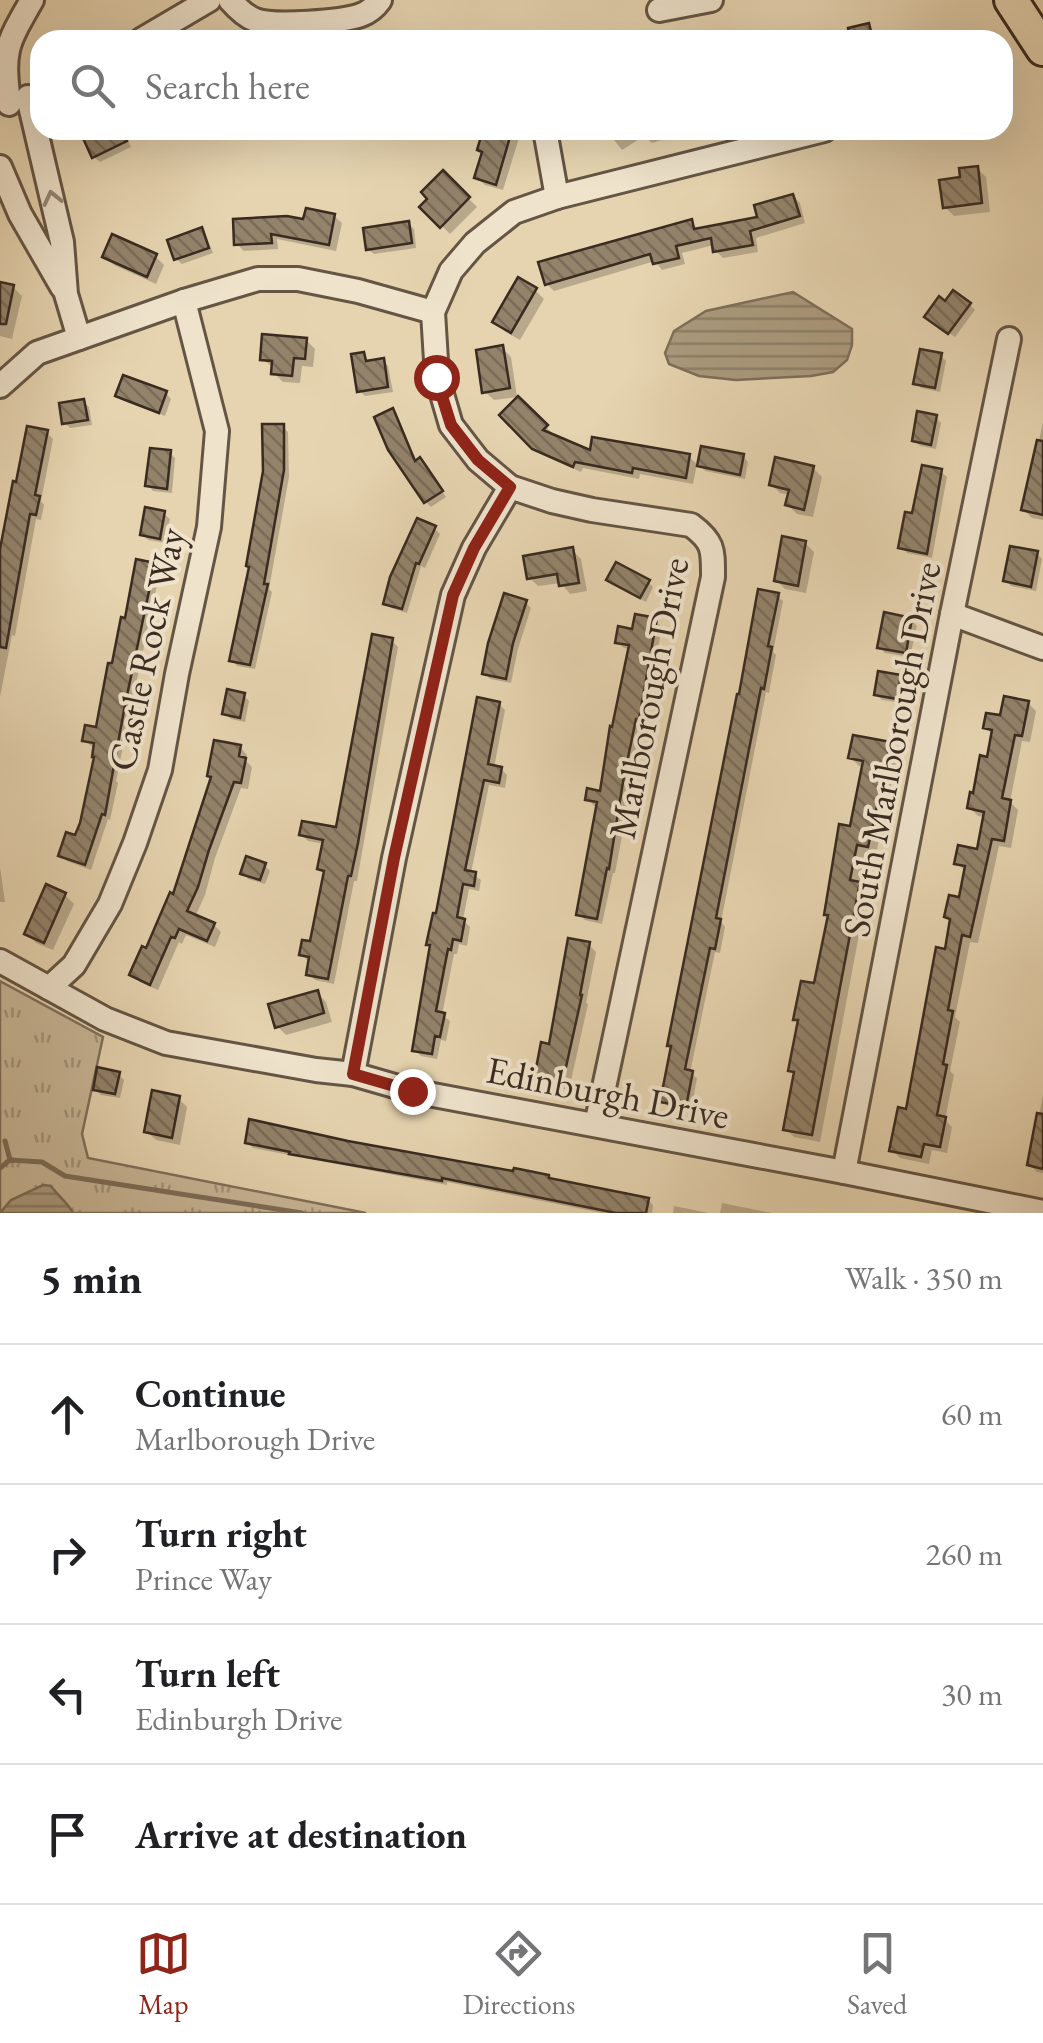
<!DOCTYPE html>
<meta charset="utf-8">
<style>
:root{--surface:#fff;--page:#f6f6f6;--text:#202124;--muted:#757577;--line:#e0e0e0;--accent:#8f2418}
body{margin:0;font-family:"EB Garamond",serif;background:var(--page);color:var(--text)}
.stop{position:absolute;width:30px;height:30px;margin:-22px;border:8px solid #8f2418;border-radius:50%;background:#fff}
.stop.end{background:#8f2418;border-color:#fff;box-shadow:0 2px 10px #0008}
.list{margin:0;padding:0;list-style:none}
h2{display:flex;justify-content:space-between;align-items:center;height:130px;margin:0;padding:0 40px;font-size:42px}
h2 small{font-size:32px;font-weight:400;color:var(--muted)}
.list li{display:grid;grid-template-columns:65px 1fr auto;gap:30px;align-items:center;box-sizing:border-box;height:140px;padding:0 40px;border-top:2px solid var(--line)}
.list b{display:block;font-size:38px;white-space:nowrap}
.list p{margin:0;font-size:32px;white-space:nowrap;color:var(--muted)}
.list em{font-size:32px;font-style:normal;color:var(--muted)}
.icon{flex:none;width:55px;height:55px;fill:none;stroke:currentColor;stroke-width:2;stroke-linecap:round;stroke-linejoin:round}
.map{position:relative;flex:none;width:1043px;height:1213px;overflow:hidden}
.search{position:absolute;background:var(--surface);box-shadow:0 10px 40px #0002;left:30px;right:30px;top:30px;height:110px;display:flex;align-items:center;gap:25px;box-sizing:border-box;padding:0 35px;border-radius:30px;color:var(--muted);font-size:38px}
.sheet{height:690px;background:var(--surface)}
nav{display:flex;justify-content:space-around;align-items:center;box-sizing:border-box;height:140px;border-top:2px solid var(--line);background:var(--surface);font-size:28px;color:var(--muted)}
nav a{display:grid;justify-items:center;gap:5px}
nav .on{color:var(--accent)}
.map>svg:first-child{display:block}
</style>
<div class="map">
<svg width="1043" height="1213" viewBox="0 0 1043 1213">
<defs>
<pattern id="park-tufts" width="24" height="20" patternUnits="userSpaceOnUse" patternTransform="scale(2.5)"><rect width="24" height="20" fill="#c9b798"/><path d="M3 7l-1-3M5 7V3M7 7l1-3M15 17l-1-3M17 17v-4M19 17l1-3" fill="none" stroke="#a4957c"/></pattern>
<pattern id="water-rules" width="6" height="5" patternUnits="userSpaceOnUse" patternTransform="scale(2.5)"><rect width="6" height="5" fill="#ab9b7f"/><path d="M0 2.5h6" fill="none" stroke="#8c7f68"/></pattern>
<pattern id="building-back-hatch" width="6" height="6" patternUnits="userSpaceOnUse" patternTransform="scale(2.5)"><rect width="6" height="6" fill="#93836b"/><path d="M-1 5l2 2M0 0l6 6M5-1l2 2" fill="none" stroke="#796b58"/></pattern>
</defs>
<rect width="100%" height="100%" fill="#e6d4b0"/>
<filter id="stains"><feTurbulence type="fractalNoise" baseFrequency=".002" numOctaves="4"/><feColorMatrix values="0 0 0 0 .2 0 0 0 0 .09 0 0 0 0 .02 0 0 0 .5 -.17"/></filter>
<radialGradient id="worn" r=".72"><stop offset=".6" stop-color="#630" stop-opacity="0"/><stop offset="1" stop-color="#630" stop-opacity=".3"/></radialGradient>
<polygon fill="url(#park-tufts)" stroke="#81715c" stroke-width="2.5" points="0,981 103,1037 82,1134 88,1158 366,1213 0,1213"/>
<g fill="url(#water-rules)" stroke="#7d6e59" stroke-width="2.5">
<polygon points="793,292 852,329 852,345 847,360 833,372 811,376 736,380 699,376 669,364 665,353 674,331 706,311"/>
<path d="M43,1185L51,1186C58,1196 68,1203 73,1213H0L11,1200Z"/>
</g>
<g fill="#0003">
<polygon points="105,130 123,130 131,147 100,162 94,157"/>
<polygon points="323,130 337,130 336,138 325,136"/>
<polygon points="486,130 510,130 519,138 503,190 485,185 477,178 484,154"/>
<polygon points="606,130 695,130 652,143 644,136 622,150"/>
<polygon points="977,168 986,177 990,212 954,216 945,207 963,179"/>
<polygon points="443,173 477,207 450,234 423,207"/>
<polygon points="793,196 800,203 805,223 756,238 758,252 723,258 716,251 714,245 682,253 685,264 662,270 655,261 554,291 547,284 691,222 698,229 760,219"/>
<polygon points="334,216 342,223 336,251 277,239 278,249 244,251 237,244 305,222"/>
<polygon points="408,224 414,229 416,248 374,254 368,249"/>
<polygon points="201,230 206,236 213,253 182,264 176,259"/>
<polygon points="105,256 155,256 164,265 156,284 114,265"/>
<polygon points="0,284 13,287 22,296 12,339 0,336"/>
<polygon points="535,290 544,299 520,340 504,331 495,322"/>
<polygon points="946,304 969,304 975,310 955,337 933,322"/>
<polygon points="306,340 315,349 313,367 302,366 300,383 283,382 274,373 274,368 262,359"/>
<polygon points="502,348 511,357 517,397 494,400 485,392"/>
<polygon points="364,355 369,363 383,360 388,366 393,392 365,396 360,391"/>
<polygon points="940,355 946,361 940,392 921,388 916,383"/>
<polygon points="166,393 171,399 165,416 124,401 118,396"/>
<polygon points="518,399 553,434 551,436 591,454 689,457 697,464 693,484 640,474 639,479 583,468 581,472 543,455 502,415"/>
<polygon points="83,402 89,407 92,425 70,428 65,423"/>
<polygon points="392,411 398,417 417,462 425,466 446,497 431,507 426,502"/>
<polygon points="935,417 941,423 936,449 920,446 914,440"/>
<polygon points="1043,422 1043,520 1032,518 1024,510"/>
<polygon points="283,427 288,432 289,477 269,589 272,592 255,669 237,666 232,660"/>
<polygon points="47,433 53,439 41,501 44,505 41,520 36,519 15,636 12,635 0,697 0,565 18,485"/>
<polygon points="170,453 175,458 172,493 153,491 148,485"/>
<polygon points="743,456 748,462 745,479 705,471 700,465"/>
<polygon points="813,468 822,477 813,517 797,514 788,505 790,495 780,493 771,484"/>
<polygon points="941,472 947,477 932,558 907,553 901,547 914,516"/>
<polygon points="164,514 170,519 165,543 148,540 142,534"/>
<polygon points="418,521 435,529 440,534 425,568 421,566 407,613 391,608 385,603"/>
<polygon points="805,543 814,552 806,593 785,589 776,580"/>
<polygon points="572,550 581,559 587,591 570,594 561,583 538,586 529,577"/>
<polygon points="1036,553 1042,559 1036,591 1011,586 1006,580"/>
<polygon points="154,565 160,571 130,712 116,781 118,783 110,820 108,819 91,870 67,861 61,855 76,838 83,823 96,747 91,746 85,740 98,730 127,621"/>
<polygon points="609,580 648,582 653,587 646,602 614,585"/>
<polygon points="777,596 783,601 773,652 776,655 769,693 766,692 721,922 725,927 720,953 715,952 690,1073 697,1078 691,1111 668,1106 663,1101"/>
<polygon points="526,603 531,608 518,649 511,683 490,679 485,674"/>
<polygon points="911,620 917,626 910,657 885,653 880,647"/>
<polygon points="656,621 662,627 615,873 613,873 602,924 585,920 579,914 599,807 594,806 588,799 602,794 631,649 624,648 617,642"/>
<polygon points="392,641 398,647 357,881 354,881 334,984 315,980 309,974 308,961 302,954 312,944 326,875 320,869 325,844 308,841 302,835 338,830"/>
<polygon points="899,677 905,683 902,703 882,700 877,695"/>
<polygon points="243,695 249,701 245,722 231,719 225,713"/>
<polygon points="1028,703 1036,711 1030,742 1022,741 1010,802 1018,810 1011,848 999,846 978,943 970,942 955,1017 960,1022 950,1071 954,1075 945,1120 952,1127 947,1153 932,1150 929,1164 900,1158 892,1150 908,1112 947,952 952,922 947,917 961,900 965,871 957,863 979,852 985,817 978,816 970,808 989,760 994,736 986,728"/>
<polygon points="499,704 505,710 494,768 501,769 507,775 505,788 489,785 471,873 481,880 479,891 469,889 463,920 470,927 467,946 459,944 457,954 454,954 442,1015 450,1021 446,1041 441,1040 437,1059 421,1056 415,1050 438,916"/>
<polygon points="890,745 898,753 876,854 865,852 859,884 867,892 820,1142 794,1137 786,1129 796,1076 791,1071 800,1023 796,1019 816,986 852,829 864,767 859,766 851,758"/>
<polygon points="240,747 247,755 246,761 252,767 248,789 241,788 215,858 205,895 195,917 214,925 221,932 215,947 186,935 182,944 179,942 158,990 140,982 132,975 148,952 174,897 213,780 209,776"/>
<polygon points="264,865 270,871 265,884 248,879 243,873"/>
<polygon points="0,867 5,902 0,902"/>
<polygon points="65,895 74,904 53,950 36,943 27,934"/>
<polygon points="589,945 596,952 586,1003 588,1004 569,1090 544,1085 537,1078"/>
<polygon points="317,993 326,1002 332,1022 286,1035 277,1026"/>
<polygon points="118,1074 124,1080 120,1098 101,1095 95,1089"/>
<polygon points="1043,1095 1043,1173 1037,1172 1030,1165"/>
<polygon points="178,1098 187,1107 180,1145 156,1140 147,1132"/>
<polygon points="247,1142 551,1181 648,1200 653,1205 652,1213 602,1213 447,1182 447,1185 253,1148"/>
<polygon points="722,1203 772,1213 720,1213"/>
<polygon points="674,1206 709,1213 673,1213"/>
</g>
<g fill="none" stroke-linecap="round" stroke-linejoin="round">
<g stroke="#7d6e59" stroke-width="5">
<polyline points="5,1141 10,1160"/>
<polyline points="0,1168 10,1160 42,1162 65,1176 302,1213"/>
</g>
</g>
<g fill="url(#building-back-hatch)" stroke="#392b20" stroke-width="2.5">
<polygon points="869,23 873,40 850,40 848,28"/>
<polygon points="99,130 122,130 127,141 92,158 83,138"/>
<polygon points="483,130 512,130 496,185 474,178 482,152 477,150"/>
<polygon points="978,166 982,203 943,208 939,180 960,177 959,168"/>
<polygon points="443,170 470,197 440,228 419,207 427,199 421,192"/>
<polygon points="793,194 800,216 750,231 753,245 713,252 711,238 676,246 679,258 653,264 650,254 545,285 538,262 692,219 694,229 757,217 754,205"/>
<polygon points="306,208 335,214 329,245 271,234 272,243 234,245 233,219 287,216 303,219"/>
<polygon points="409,221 412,243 366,250 363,228"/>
<polygon points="202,227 209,248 174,260 167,240"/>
<polygon points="112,234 157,254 147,277 102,257"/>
<polygon points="518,277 537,288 511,333 492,322"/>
<polygon points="0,282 14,285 6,324 0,324"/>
<polygon points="953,290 971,303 948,334 924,317 939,296 945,301"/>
<polygon points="262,334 307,338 305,359 294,358 292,376 271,374 272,361 260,360"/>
<polygon points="503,345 510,388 482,393 476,350"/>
<polygon points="920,349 942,353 935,388 913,384"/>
<polygon points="364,352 366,361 384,358 388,387 357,392 351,354"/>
<polygon points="123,375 167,391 159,413 115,396"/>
<polygon points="518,396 548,425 543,430 590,450 592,437 690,454 686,478 633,468 632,473 575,462 573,467 532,449 499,415"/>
<polygon points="84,399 88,420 62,424 59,403"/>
<polygon points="393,408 415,461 420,457 443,491 424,503 388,450 374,417"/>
<polygon points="917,411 937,415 931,445 912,441"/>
<polygon points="262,424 284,424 284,470 264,584 268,584 250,665 229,661 249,567 246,566 263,471"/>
<polygon points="27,426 48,430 35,495 40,496 36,515 30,514 6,648 0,647 0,549 13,481 16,482"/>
<polygon points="1037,440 1043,441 1043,515 1021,510"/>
<polygon points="701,446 744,454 740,475 697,466"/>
<polygon points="150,448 171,450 167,489 145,486"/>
<polygon points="775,457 814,466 804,510 785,505 789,490 769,485"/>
<polygon points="922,465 942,469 927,554 898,548 905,512 912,513"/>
<polygon points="145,507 165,511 160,539 140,535"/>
<polygon points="417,518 436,526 419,564 416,563 402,609 383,604 390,577"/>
<polygon points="782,536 806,541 798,586 774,581"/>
<polygon points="1010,546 1038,551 1031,587 1003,581"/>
<polygon points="573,547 579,583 559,586 557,574 527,579 523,556"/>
<polygon points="136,559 155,563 125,705 105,815 102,814 85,865 58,856 66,832 75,835 80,823 94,757 92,757 94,743 82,741 85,725 96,727 108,663 112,663 121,617 125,618"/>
<polygon points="616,562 650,580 640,598 606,580"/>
<polygon points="758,589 779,593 768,646 772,647 764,689 761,688 716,918 721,919 715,949 710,948 685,1069 693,1071 686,1107 660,1102 671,1046 667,1046 737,694 739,694"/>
<polygon points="504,593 527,600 513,643 506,679 482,674 488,643"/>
<polygon points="884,612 912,618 906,653 877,648"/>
<polygon points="635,614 657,618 639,719 636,719 623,782 609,869 607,868 597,919 576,915 597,802 585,800 587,788 600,791 610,726 612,727 629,645 615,643 618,626 632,629"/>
<polygon points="372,634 393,638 358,843 351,876 348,876 328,979 306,975 309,957 299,955 302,940 310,941 324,871 317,869 323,840 299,835 302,821 336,827"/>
<polygon points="878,671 901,675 897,699 874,695"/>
<polygon points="227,689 245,693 240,718 222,714"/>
<polygon points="1004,696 1029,701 1022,736 1015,735 1002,798 1011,800 1004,841 992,839 970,937 962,935 948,1010 953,1011 943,1064 947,1065 937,1115 946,1117 940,1147 924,1144 921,1157 889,1151 898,1107 906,1109 936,947 945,949 950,919 944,917 949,895 959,897 965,866 954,864 958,845 977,849 984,812 967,808 970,792 973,793 980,755 987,757 992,730 983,728 986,713 1000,715"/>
<polygon points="477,697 500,702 488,764 502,767 499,783 484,780 465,870 476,872 474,886 463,884 457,917 465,919 461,941 453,939 451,950 448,949 436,1011 445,1013 440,1037 435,1036 432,1054 412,1051 430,945 426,945 433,913 436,913"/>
<polygon points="853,735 891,742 868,847 857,845 850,880 860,882 812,1135 783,1130 794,1072 788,1071 798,1020 793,1020 801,981 814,983 828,915 824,915 839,824 850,826 863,761 848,758"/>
<polygon points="214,740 241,745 239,756 246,758 241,783 234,782 209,850 198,887 187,911 215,923 207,941 179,929 175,938 171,937 150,985 129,975 142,946 146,948 170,892 173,894 211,777 207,776"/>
<polygon points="246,856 266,863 260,880 240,874"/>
<polygon points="46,884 66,893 44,943 24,934"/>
<polygon points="568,938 590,942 580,995 582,995 562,1085 534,1079 541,1042 549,1044"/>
<polygon points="318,990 324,1013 275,1028 268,1004"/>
<polygon points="97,1067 120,1072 115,1094 93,1090"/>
<polygon points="152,1090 180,1096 172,1138 144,1132"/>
<polygon points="1037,1113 1043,1114 1043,1169 1027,1165"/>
<polygon points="249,1119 348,1141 513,1171 514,1168 549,1175 549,1178 649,1198 646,1213 616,1213 442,1178 442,1181 289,1154 290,1152 245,1143"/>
</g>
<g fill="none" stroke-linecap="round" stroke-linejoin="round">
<defs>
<g id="minor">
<path d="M230,0C237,8 245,16 255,20C274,27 342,22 361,15C369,12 375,7 380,0"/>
<polyline points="659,10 711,0"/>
<polyline points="141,40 209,0"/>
<polyline points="28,97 62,242 66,294 79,338"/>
<path d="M9,104C3,50 5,47 32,0"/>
<polyline points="545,130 557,197"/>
<polyline points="0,167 20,214 62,287"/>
<polyline points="0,386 37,353 184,301 258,279 298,279 358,291 433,312"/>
<polyline points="952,614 1043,648"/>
<polyline points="0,961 105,1019 166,1043 316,1070 353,1074 412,1091 844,1172 1043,1212"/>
<polyline points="49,988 74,965 110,904 135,843 160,770 177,674 209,527 217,431 184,301"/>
<polyline points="353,1074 394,858 453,595 474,548 510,487"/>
<path d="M596,1125L713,577C713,550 714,542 691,525L592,510L552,501L510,487L478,460L451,425L437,377L433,312L451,271L475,243L514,212L557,197L824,130"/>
<polyline points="844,1172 952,614 1009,339"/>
</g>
<polyline id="highway" points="1011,0 1043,49"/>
</defs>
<use href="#minor" stroke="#645544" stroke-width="28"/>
<use href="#highway" stroke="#392b20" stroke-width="38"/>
<use href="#minor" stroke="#efe3cc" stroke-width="22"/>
<use href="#highway" stroke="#e6d4b0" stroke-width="32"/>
</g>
<defs><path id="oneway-chevron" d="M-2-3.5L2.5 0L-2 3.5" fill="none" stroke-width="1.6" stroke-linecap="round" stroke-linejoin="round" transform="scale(2.5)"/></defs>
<use stroke="#948776" href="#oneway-chevron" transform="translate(52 198) rotate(-103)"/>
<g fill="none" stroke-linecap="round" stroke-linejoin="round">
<polyline stroke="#8f2418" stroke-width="12" points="412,1091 353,1074 394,858 453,595 474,548 510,487 478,460 451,425 436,377"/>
</g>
<g text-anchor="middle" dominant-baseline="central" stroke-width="8" stroke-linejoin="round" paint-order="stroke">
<g font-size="38" fill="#392b20" stroke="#efe3cc">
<text transform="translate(146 649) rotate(-78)">Castle Rock Way</text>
<text transform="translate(648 698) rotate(-79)">Marlborough Drive</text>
<text transform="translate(891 749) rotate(-79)">South Marlborough Drive</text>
<text transform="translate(608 1092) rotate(11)">Edinburgh Drive</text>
</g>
</g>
<rect width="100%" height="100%" filter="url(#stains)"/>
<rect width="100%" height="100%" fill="url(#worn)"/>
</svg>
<div class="stop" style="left:436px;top:377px"></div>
<div class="stop end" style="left:412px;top:1091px"></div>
<div class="search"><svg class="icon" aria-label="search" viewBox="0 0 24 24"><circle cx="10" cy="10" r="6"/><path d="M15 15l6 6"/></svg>Search here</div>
</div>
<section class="sheet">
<h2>5 min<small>Walk · 350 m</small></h2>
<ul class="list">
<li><svg class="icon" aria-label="ahead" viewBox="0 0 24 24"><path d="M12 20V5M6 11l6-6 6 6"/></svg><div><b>Continue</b><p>Marlborough Drive</p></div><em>60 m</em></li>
<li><svg class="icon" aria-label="right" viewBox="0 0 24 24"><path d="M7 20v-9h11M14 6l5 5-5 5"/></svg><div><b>Turn right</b><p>Prince Way</p></div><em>260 m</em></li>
<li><svg class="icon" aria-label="left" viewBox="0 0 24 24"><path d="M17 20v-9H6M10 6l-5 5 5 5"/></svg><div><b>Turn left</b><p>Edinburgh Drive</p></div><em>30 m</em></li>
<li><svg class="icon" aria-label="arrive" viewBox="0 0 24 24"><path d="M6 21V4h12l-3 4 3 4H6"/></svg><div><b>Arrive at destination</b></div></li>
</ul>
</section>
<nav>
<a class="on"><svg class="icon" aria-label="map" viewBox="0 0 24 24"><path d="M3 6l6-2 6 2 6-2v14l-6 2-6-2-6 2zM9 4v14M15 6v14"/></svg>Map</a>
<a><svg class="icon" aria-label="directions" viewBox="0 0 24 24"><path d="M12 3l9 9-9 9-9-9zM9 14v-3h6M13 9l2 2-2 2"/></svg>Directions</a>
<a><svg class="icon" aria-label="saved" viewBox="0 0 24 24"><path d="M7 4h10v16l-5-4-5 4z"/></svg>Saved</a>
</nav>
